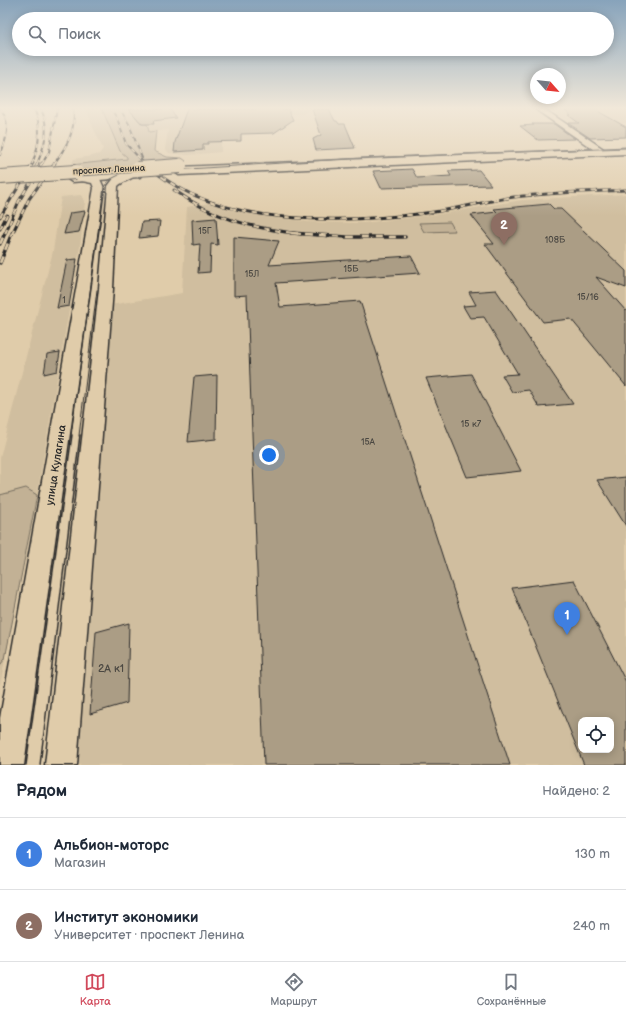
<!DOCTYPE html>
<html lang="ru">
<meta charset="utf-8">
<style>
:root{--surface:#fff;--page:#f2f2f3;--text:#1f2937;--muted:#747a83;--line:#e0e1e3;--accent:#d1495b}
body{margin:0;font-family:"Balsamiq Sans",sans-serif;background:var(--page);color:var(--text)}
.controls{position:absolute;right:12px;bottom:12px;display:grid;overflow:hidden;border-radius:8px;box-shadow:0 2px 10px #0003}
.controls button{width:36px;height:36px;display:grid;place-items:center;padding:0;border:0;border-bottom:1px solid var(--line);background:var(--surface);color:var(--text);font:20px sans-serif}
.compass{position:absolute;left:530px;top:68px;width:36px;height:36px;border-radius:50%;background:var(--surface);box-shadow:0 2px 10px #0003;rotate:117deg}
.you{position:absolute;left:269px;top:455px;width:14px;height:14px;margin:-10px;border:3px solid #fff;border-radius:50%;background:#1a73e8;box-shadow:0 0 0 6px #1a73e833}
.badge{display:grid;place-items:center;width:26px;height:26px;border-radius:50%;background:var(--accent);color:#fff;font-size:13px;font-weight:700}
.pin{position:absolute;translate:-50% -33px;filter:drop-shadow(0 1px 2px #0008)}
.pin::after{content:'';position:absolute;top:21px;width:14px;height:12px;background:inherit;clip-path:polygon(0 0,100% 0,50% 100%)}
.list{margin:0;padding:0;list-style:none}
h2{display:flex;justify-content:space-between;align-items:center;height:52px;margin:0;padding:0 16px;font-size:17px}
h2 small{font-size:13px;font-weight:400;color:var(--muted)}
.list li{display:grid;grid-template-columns:26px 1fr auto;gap:12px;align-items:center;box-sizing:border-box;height:72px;padding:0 16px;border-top:1px solid var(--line)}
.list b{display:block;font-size:15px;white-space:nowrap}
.list p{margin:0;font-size:13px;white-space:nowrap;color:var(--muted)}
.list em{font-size:13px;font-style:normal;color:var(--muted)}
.icon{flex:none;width:22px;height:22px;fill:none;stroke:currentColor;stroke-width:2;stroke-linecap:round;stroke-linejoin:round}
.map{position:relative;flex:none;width:626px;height:765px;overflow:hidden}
.search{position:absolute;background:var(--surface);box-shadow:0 2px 10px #0003;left:12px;right:12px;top:12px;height:44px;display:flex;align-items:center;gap:10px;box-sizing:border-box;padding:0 14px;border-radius:22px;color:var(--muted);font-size:15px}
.sheet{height:196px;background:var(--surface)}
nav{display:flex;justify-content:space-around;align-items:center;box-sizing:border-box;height:56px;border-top:1px solid var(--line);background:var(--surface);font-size:11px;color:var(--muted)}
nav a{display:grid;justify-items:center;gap:2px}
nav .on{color:var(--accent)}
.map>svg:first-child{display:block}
</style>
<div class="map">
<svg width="626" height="765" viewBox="0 0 626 765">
<rect width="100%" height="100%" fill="#e0ccaa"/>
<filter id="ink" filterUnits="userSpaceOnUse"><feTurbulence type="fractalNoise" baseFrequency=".025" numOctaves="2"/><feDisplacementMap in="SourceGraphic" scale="8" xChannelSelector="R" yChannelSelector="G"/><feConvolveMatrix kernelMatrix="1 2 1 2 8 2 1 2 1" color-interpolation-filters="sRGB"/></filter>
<g filter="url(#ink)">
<g fill="#d0be9f" fill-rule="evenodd">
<polygon points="87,109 102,109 120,151 128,157 127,160 71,165 74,159 92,156 99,154 103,149 92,125"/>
<polygon points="129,109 310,109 302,114 222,117 221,152 188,155 169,153 165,149 168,130 149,132"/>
<polygon points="549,109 626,109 626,123 573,125"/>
<path d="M626,194V765H74L110,305L182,293L187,207L209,203L231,210L309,222L363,223L439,214L523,200ZM581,720H611V750H581Z"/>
<polygon points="81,195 85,202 80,247 37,495 0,685 0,458 53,251 61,197"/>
</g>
<g fill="#c2b195" stroke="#766e60">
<polygon points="102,109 129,109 139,121 143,121 141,124 147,124 149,132 156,131 154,151 167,157 182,158 186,161 180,164 67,171 66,169 71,165 127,159 127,157 120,151"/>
<polygon points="450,222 455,231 424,232 419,223"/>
<polygon points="26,488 37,495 5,659 0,665 0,495"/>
</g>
<g fill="#ab9d85" stroke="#2b2b2b" fill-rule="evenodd">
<polygon points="129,109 170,109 176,118 153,121 154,124 142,124"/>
<polygon points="187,109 288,109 293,120 274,133 241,134 241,141 208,142 208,144 203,144 203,150 174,152 175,142"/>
<polygon points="312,109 329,109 335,121 337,121 339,124 345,124 355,148 316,150 313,139 321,135"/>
<polygon points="564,109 594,109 626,127 626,137 590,138 568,123 579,123 568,115 571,115"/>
<polygon points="532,124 554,124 575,139 538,140 520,126 534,125"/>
<polygon points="412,169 417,178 451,176 448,171 479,170 491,185 381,188 373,171"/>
<polygon points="549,204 554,209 561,209 626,271 626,288 596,277 626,311 626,386 571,319 543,322 485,244 494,244 471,215 497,212 494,209"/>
<polygon points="85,211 79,232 64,234 70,213"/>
<polygon points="216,218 218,245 211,244 210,272 198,273 200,244 193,245 192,220"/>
<polygon points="160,221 158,236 139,238 142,222"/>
<polygon points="234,237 279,241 269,265 411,256 420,273 276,283 280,307 360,301 510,765 264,765 247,295 234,296"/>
<polygon points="77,259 69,306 57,308 67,260"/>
<polygon points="496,290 573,404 539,407 529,390 512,392 502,375 518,374 484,317 470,318 463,306 476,305 469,292"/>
<polygon points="60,352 57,371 44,374 47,354"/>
<polygon points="471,374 521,471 467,477 426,378"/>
<polygon points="217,375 216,439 188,442 194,377"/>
<polygon points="626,477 626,526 597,480"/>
<path d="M574,580L626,682V765H584L512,588ZM581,720H611V750H581Z"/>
<polygon points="129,623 127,703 90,714 96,632"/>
</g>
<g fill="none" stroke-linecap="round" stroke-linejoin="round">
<defs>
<g id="minor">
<polygon points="535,109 544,109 608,152 606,154 600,154"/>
<path d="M130,172L135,175C131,180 123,181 118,186L113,289L77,765H45L99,289L108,186L115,177Z"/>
<polygon points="81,175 100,179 104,188 24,765 0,765 0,718 94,188 92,183 77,180 76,178"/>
</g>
<g id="major">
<polygon points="626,148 626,154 179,175 173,171 179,167"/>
<polygon points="136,170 140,171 142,174 140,177 72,182 66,178 72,174"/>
</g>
</defs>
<use href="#minor" stroke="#2b2b2b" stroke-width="3"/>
<use href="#major" stroke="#2b2b2b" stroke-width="3"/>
<use href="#minor" fill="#e0ccaa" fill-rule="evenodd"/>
<use href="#major" fill="#e0ccaa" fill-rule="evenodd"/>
<g stroke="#2b2b2b" stroke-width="1">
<polyline points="0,181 361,158 626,148"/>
<polyline points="71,436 104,187 109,180 119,175"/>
<polyline points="79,436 97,290"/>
</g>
<g stroke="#2b2b2b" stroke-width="1.5">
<polyline points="26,765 72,435"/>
<polyline points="40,765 80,435"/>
</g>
<defs>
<g id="rail-far2">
<polyline points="111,109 117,118 126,144 145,164"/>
<polyline points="120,109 129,124 142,158"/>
<path d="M0,155C7,139 11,124 1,109"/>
<path d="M32,164C39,146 43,127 34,109"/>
<path d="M37,164C45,145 50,128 41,109"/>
<polyline points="42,164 49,152 57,109"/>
<path d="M54,164C66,147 77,130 73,109"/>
</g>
<g id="rail-far1">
<path d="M144,163C158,175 174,186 191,194C260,226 361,222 434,212C461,208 487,201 514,197C551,192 589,192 626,190"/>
<polyline points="35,169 38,163"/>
<path d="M174,190C215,219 251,228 301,234"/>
<polyline points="0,217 33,163"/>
<polyline points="0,229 7,215"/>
<polyline points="5,234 19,201 42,163"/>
<polyline points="12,234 29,199 55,163"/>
</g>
<g id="rail">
<polyline points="291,233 347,237 405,237"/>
<polyline points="0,244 5,233"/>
<polyline points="0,263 12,233"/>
</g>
</defs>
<use href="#rail-far2" stroke="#2b2b2b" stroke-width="2"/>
<use href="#rail-far1" stroke="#2b2b2b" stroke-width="3"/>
<use href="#rail" stroke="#2b2b2b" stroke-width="3.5"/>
<use href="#rail-far2" stroke="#e0ccaa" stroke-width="1.5" stroke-dasharray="4.5" stroke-linecap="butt"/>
<use href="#rail-far1" stroke="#e0ccaa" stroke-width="2" stroke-dasharray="5.5" stroke-linecap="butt"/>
<use href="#rail" stroke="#e0ccaa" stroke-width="2.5" stroke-dasharray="7" stroke-linecap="butt"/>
<defs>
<g id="major-bridge">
<polyline points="137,169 180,166"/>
<polyline points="0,177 76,172"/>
</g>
</defs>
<use href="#major-bridge" stroke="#2b2b2b" stroke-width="16" stroke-linecap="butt"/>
<use href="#major-bridge" stroke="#e0ccaa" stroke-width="14"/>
</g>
</g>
<linearGradient id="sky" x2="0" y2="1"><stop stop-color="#87a3bb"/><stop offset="0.5" stop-color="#f1e8d9"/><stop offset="1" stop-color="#f1e8d9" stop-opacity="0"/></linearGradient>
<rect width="626" height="216" fill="url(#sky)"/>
<g text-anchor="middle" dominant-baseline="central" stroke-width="3" stroke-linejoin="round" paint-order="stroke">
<g font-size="9" fill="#2b2b2b" stroke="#e0ccaa">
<text transform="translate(109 170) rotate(-3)">проспект Ленина</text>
</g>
<g font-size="9" fill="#4b4842">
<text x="205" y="231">15Г</text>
<text x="555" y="240">108Б</text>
<text x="351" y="269">15Б</text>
<text x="252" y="274">15Л</text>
<text x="588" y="297">15/16</text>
<text x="64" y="300">1</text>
<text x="471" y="424">15 к7</text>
<text x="368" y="442">15А</text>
</g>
<g font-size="11" fill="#2b2b2b" stroke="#e0ccaa">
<text transform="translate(56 465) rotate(-81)">улица Кулагина</text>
</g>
<g font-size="11" fill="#4b4842">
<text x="111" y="668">2А к1</text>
</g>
</g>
</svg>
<div class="controls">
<button><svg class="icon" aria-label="locate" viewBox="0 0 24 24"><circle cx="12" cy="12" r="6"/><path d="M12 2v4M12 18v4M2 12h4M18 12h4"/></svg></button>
</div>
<svg class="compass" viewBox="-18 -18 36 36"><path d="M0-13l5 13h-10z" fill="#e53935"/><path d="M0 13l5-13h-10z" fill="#747a83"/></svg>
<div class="you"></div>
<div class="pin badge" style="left:567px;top:635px;background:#3f7fe0">1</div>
<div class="pin badge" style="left:504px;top:245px;background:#8d6e63">2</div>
<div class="search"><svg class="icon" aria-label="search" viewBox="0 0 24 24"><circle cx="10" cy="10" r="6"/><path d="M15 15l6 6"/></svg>Поиск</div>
</div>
<section class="sheet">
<h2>Рядом<small>Найдено: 2</small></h2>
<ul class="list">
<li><span class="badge" style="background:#3f7fe0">1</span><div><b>Альбион-моторс</b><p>Магазин</p></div><em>130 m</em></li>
<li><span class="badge" style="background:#8d6e63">2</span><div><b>Институт экономики</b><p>Университет · проспект Ленина</p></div><em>240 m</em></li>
</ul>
</section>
<nav>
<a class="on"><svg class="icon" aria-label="map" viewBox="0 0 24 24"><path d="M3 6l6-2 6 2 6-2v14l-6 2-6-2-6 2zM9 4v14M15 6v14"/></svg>Карта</a>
<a><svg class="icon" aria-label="directions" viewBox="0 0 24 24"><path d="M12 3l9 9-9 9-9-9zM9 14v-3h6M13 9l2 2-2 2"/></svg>Маршрут</a>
<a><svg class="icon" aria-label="saved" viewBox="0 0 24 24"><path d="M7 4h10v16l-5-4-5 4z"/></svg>Сохранённые</a>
</nav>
